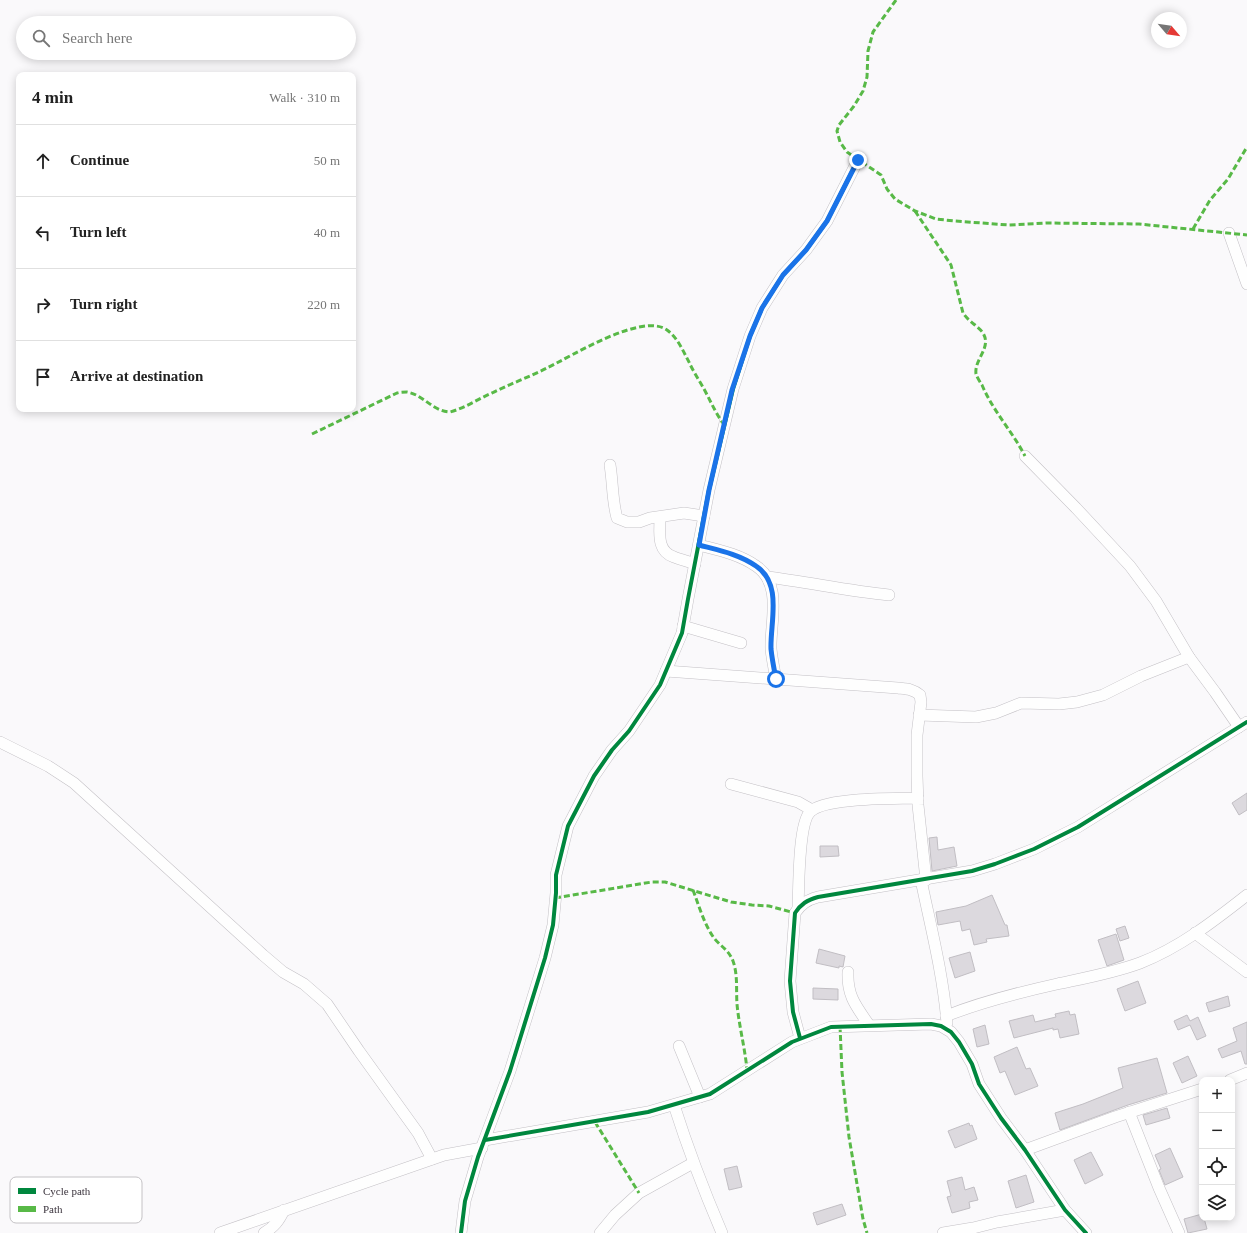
<!DOCTYPE html>
<meta charset="utf-8">
<style>
:root{--surface:#fff;--page:#f6f6f6;--text:#222;--muted:#767676;--line:#e0e0e0}
body{margin:0;font-family:"Times New Roman",serif;background:var(--page);color:var(--text)}
.controls{position:absolute;right:12px;bottom:12px;display:grid;overflow:hidden;border-radius:8px;box-shadow:0 2px 10px #0003}
.controls button{width:36px;height:36px;display:grid;place-items:center;padding:0;border:0;border-bottom:1px solid var(--line);background:var(--surface);color:var(--text);font:20px sans-serif}
.compass{position:absolute;left:1151px;top:12px;width:36px;height:36px;border-radius:50%;background:var(--surface);box-shadow:0 2px 10px #0003;rotate:119deg}
.stop{position:absolute;width:12px;height:12px;margin:-9px;border:3px solid #1a73e8;border-radius:50%;background:#fff}
.stop.end{background:#1a73e8;border-color:#fff;box-shadow:0 1px 4px #0008}
.list{margin:0;padding:0;list-style:none}
h2{display:flex;justify-content:space-between;align-items:center;height:52px;margin:0;padding:0 16px;font-size:17px}
h2 small{font-size:13px;font-weight:400;color:var(--muted)}
.list li{display:grid;grid-template-columns:26px 1fr auto;gap:12px;align-items:center;box-sizing:border-box;height:72px;padding:0 16px;border-top:1px solid var(--line)}
.list b{display:block;font-size:15px;white-space:nowrap}
.list em{font-size:13px;font-style:normal;color:var(--muted)}
.icon{flex:none;width:22px;height:22px;fill:none;stroke:currentColor;stroke-width:2;stroke-linecap:round;stroke-linejoin:round}
.map{position:relative;flex:none;width:1247px;height:1233px;overflow:hidden}
.search{position:absolute;background:var(--surface);box-shadow:0 2px 10px #0003;left:16px;top:16px;width:340px;height:44px;display:flex;align-items:center;gap:10px;box-sizing:border-box;padding:0 14px;border-radius:22px;color:var(--muted);font-size:15px}
.panel{position:absolute;background:var(--surface);box-shadow:0 2px 10px #0003;left:16px;top:72px;width:340px;height:340px;border-radius:8px}
.map>svg:first-child{display:block}
</style>
<div class="map">
<svg width="1247" height="1233" viewBox="0 0 1247 1233">
<rect width="100%" height="100%" fill="#faf9fb"/>
<g fill="#dcd9de" stroke="#c1bec3">
<polygon points="1247,793 1247,810 1239,815 1232,803"/>
<polygon points="937,837 938,850 954,847 957,866 932,871 929,838"/>
<polygon points="820,846 838,846 839,856 820,857"/>
<polygon points="992,895 1005,925 1007,925 1009,936 986,939 987,942 974,945 970,929 962,931 960,921 938,925 936,912 966,906"/>
<polygon points="1125,926 1129,938 1120,941 1116,929"/>
<polygon points="1116,934 1124,960 1107,966 1098,940"/>
<polygon points="819,949 845,956 843,967 839,966 839,968 816,963"/>
<polygon points="970,952 975,971 955,978 949,958"/>
<polygon points="1138,981 1146,1003 1125,1011 1117,989"/>
<polygon points="813,988 838,989 838,1000 813,999"/>
<polygon points="1228,996 1230,1006 1209,1012 1206,1003"/>
<polygon points="1069,1011 1070,1015 1075,1014 1079,1034 1060,1038 1058,1029 1053,1030 1053,1028 1014,1038 1009,1021 1033,1015 1035,1022 1056,1017 1055,1014"/>
<polygon points="1187,1015 1190,1021 1198,1017 1206,1036 1197,1040 1190,1025 1178,1030 1174,1021"/>
<polygon points="1247,1022 1247,1064 1245,1064 1241,1051 1222,1058 1218,1049 1237,1041 1233,1028"/>
<polygon points="985,1025 989,1044 977,1047 973,1029"/>
<polygon points="1017,1047 1026,1069 1030,1068 1038,1086 1015,1095 1005,1071 1000,1073 994,1057"/>
<polygon points="1188,1056 1197,1076 1182,1083 1173,1063"/>
<polygon points="1157,1058 1167,1093 1128,1105 1060,1130 1055,1113 1083,1104 1123,1088 1118,1068"/>
<polygon points="1167,1108 1170,1118 1146,1125 1143,1115"/>
<polygon points="969,1123 970,1126 972,1125 977,1139 955,1148 948,1131"/>
<polygon points="1170,1148 1183,1177 1165,1185 1159,1170 1161,1169 1155,1155"/>
<polygon points="1091,1152 1103,1175 1085,1184 1074,1160"/>
<polygon points="737,1166 742,1187 729,1190 724,1169"/>
<polygon points="1026,1175 1034,1202 1016,1208 1008,1181"/>
<polygon points="962,1177 965,1190 974,1187 978,1200 969,1202 970,1208 952,1213 947,1197 951,1196 947,1181"/>
<polygon points="842,1204 846,1215 817,1225 813,1213"/>
<polygon points="1202,1214 1202,1218 1204,1218 1207,1229 1188,1233 1184,1219"/>
</g>
<g fill="none" stroke-linecap="round" stroke-linejoin="round">
<defs>
<g id="street">
<polyline points="1229,233 1247,284"/>
<polyline points="1025,456 1076,508 1130,566 1156,601 1189,657 1215,692 1239,727"/>
<path d="M610,465C613,483 612,500 617,518L627,522H639L650,518L684,513L704,516"/>
<path d="M660,517C660,532 656,551 674,557C681,560 688,561 695,564"/>
<path d="M699,545C718,550 739,554 756,566C783,584 770,622 771,649C772,659 774,669 776,679"/>
<path d="M767,577C808,582 848,591 889,595"/>
<polyline points="683,626 741,643"/>
<path d="M666,671L898,688C907,689 913,689 920,695L921,702L917,735V776L918,805L926,880"/>
<polyline points="919,715 976,717 996,713 1021,703 1059,704 1077,702 1103,695 1141,676 1189,657"/>
<polyline points="0,742 48,766 74,783 263,955 283,972 304,984 327,1004 359,1051 418,1133 432,1159"/>
<polyline points="731,784 798,802 812,810"/>
<path d="M921,880C931,928 943,974 947,1023"/>
<path d="M798,908C799,889 798,824 810,812C824,797 896,799 918,798"/>
<polyline points="1195,933 1247,972"/>
<path d="M848,972C847,996 856,1006 869,1025"/>
<path d="M946,1016C981,1002 1021,992 1057,984C1085,978 1113,973 1140,963C1179,948 1214,921 1247,895"/>
<path d="M800,1038L793,1012L790,981L795,913C801,904 807,900 818,897L972,871L995,864L1034,849L1078,827L1247,722"/>
<polyline points="679,1046 700,1097"/>
<polyline points="1230,1080 1247,1073"/>
<path d="M674,1105C688,1149 704,1191 722,1233"/>
<polyline points="1129,1112 1159,1188 1179,1233"/>
<polyline points="485,1140 648,1112 710,1094 792,1042 831,1027 931,1024 941,1026 951,1032 959,1042 972,1064 979,1084 1001,1118 1025,1150 1065,1210 1086,1233"/>
<polyline points="1025,1150 1115,1117 1202,1089"/>
<polyline points="220,1233 444,1155 482,1148"/>
<path d="M264,1233C274,1227 279,1221 284,1210"/>
<polyline points="461,1233 465,1201 478,1157 510,1071 545,958 553,925 556,893 556,875 568,826 594,776 612,750 629,731 660,685 682,633 688,599 709,490 733,389 750,336 762,308 783,275 806,250 827,221 858,160"/>
<polyline points="600,1233 615,1215 639,1193 693,1163"/>
<polyline points="943,1233 973,1228 997,1222 1065,1210"/>
</g>
</defs>
<use href="#street" stroke="#c3c0c5" stroke-width="12"/>
<use href="#street" stroke="#fefefe" stroke-width="11"/>
<g stroke="#58b947" stroke-width="3" stroke-dasharray="6 3" stroke-linecap="butt">
<polyline points="896,0 873,32 868,51 867,77 863,91 854,106 839,125 837,131 840,142 847,152 881,175 887,189 895,199 915,211 936,219 955,221 1009,225 1047,223 1139,224 1247,235"/>
<path d="M915,211L951,265L963,313C969,322 978,326 983,333C992,348 974,359 976,374C977,377 980,382 982,385C993,411 1012,431 1025,456"/>
<polyline points="1193,229 1210,200 1228,179 1247,147"/>
<path d="M312,434L397,393C400,392 404,392 407,392C424,395 432,411 450,412C465,408 478,399 492,393C510,384 529,377 547,368C572,356 642,312 667,330C678,338 683,351 689,362C693,371 699,380 704,389C711,402 716,414 725,426"/>
<path d="M693,890C699,906 704,924 714,938C720,946 729,950 733,961C738,975 736,990 737,1004C739,1026 745,1048 747,1070"/>
<polyline points="555,898 652,882 665,882 731,902 752,905 769,906 795,913"/>
<polyline points="840,1026 842,1072 849,1137 863,1219 867,1233"/>
<polyline points="595,1122 639,1193"/>
</g>
<defs>
<g id="cycleway">
<path d="M800,1038L793,1012L790,981L795,913C801,904 807,900 818,897L972,871L995,864L1034,849L1078,827L1247,722"/>
<polyline points="485,1140 648,1112 710,1094 792,1042 831,1027 931,1024 941,1026 951,1032 959,1042 972,1064 979,1084 1001,1118 1025,1150 1065,1210 1086,1233"/>
<polyline points="461,1233 465,1201 478,1157 510,1071 545,958 553,925 556,893 556,875 568,826 594,776 612,750 629,731 660,685 682,633 688,599 709,490 733,389 750,336 762,308 783,275 806,250 827,221 858,160"/>
</g>
</defs>
<use href="#cycleway" stroke="#fff" stroke-width="6"/>
<use href="#cycleway" stroke="#00873e" stroke-width="4"/>
</g>
<g fill="none" stroke-linecap="round" stroke-linejoin="round">
<path stroke="#1a73e8" stroke-width="5" d="M776,679C774,669 772,659 771,649C770,622 783,584 756,566C739,554 718,550 699,545L709,490L732,390L750,336L762,308L783,275L806,250L827,221L858,160"/>
</g>
<rect x="10" y="1177" width="132" height="46" rx="6" fill="#fff" stroke="#c4c2c5" stroke-width="1"/>
<rect x="18" y="1188" width="18" height="6" fill="#00873e"/>
<rect x="18" y="1206" width="18" height="6" fill="#58b947"/>
<g font-size="11" fill="#3c353e">
<text x="43" y="1195">Cycle path</text>
<text x="43" y="1213">Path</text>
</g>
</svg>
<div class="controls">
<button>+</button>
<button>−</button>
<button><svg class="icon" aria-label="locate" viewBox="0 0 24 24"><circle cx="12" cy="12" r="6"/><path d="M12 2v4M12 18v4M2 12h4M18 12h4"/></svg></button>
<button><svg class="icon" aria-label="layers" viewBox="0 0 24 24"><path d="M12 4l9 5-9 5-9-5zM3 14l9 5 9-5"/></svg></button>
</div>
<svg class="compass" viewBox="-18 -18 36 36"><path d="M0-13l5 13h-10z" fill="#e53935"/><path d="M0 13l5-13h-10z" fill="#767676"/></svg>
<div class="stop" style="left:776px;top:679px"></div>
<div class="stop end" style="left:858px;top:160px"></div>
<div class="search"><svg class="icon" aria-label="search" viewBox="0 0 24 24"><circle cx="10" cy="10" r="6"/><path d="M15 15l6 6"/></svg>Search here</div>
<section class="panel">
<h2>4 min<small>Walk · 310 m</small></h2>
<ul class="list">
<li><svg class="icon" aria-label="ahead" viewBox="0 0 24 24"><path d="M12 20V5M6 11l6-6 6 6"/></svg><div><b>Continue</b></div><em>50 m</em></li>
<li><svg class="icon" aria-label="left" viewBox="0 0 24 24"><path d="M17 20v-9H6M10 6l-5 5 5 5"/></svg><div><b>Turn left</b></div><em>40 m</em></li>
<li><svg class="icon" aria-label="right" viewBox="0 0 24 24"><path d="M7 20v-9h11M14 6l5 5-5 5"/></svg><div><b>Turn right</b></div><em>220 m</em></li>
<li><svg class="icon" aria-label="arrive" viewBox="0 0 24 24"><path d="M6 21V4h12l-3 4 3 4H6"/></svg><div><b>Arrive at destination</b></div></li>
</ul>
</section>
</div>
